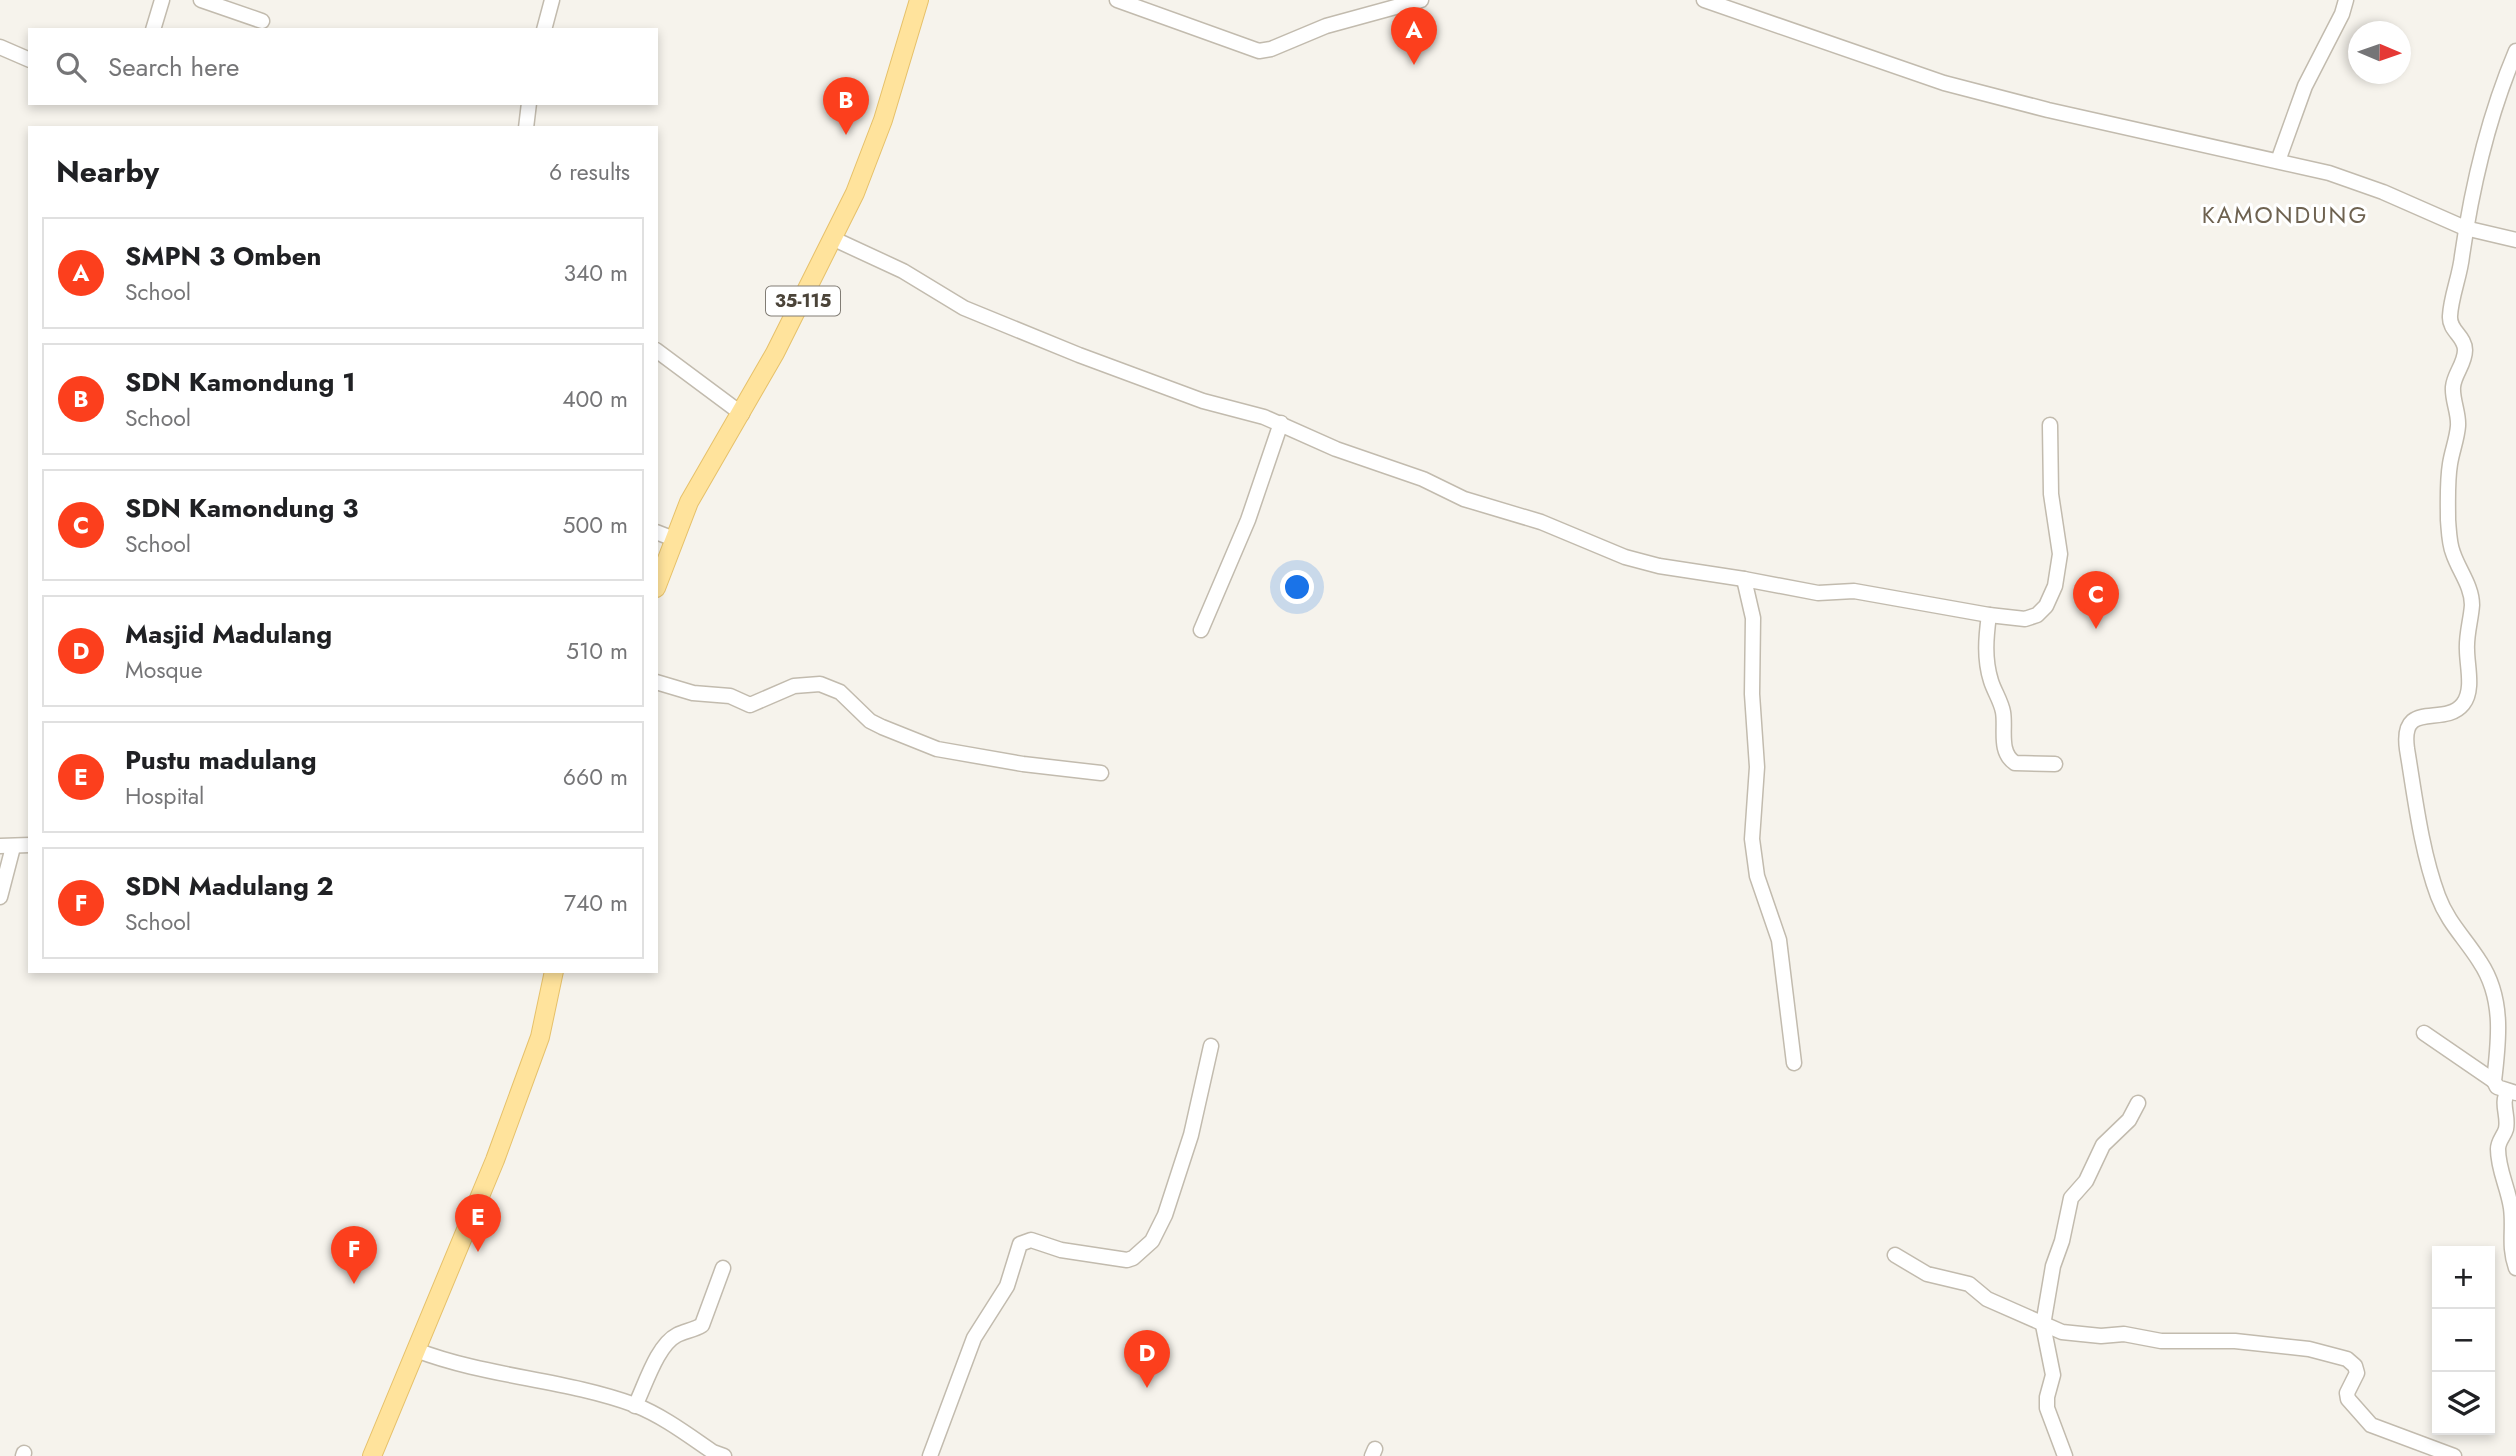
<!DOCTYPE html>
<meta charset="utf-8">
<style>
:root{--surface:#fff;--page:#f6f6f6;--text:#202124;--muted:#757577;--line:#e0e0e0;--accent:#fc3f1d}
body{margin:0;font-family:Jost,sans-serif;background:var(--page);color:var(--text)}
.controls{position:absolute;right:21px;bottom:21px;display:grid;overflow:hidden;border-radius:0px;box-shadow:0 4px 10px #0003}
.controls button{width:63px;height:63px;display:grid;place-items:center;padding:0;border:0;border-bottom:2px solid var(--line);background:var(--surface);color:var(--text);font:35px sans-serif}
.compass{position:absolute;left:2348px;top:21px;width:63px;height:63px;border-radius:50%;background:var(--surface);box-shadow:0 4px 10px #0003;rotate:92deg}
.you{position:absolute;left:1298px;top:588px;width:24px;height:24px;margin:-18px;border:5px solid #fff;border-radius:50%;background:#1a73e8;box-shadow:0 0 0 10px #1a73e833}
.badge{display:grid;place-items:center;width:46px;height:46px;border-radius:50%;background:var(--accent);color:#fff;font-size:23px;font-weight:700}
.pin{position:absolute;translate:-50% -58px;filter:drop-shadow(0 2px 4px #0008)}
.pin::after{content:'';position:absolute;top:37px;width:24px;height:21px;background:inherit;clip-path:polygon(0 0,100% 0,50% 100%)}
.list{margin:0;padding:0;list-style:none}
h2{display:flex;justify-content:space-between;align-items:center;height:91px;margin:0;padding:0 28px;font-size:30px}
h2 small{font-size:23px;font-weight:400;color:var(--muted)}
.list li{display:grid;grid-template-columns:46px 1fr auto;gap:21px;align-items:center;box-sizing:border-box;height:112px;margin:0 14px 14px;padding:0 14px;border:2px solid var(--line);border-radius:0px}
.list b{display:block;font-size:26px;white-space:nowrap}
.list p{margin:0;font-size:23px;white-space:nowrap;color:var(--muted)}
.list em{font-size:23px;font-style:normal;color:var(--muted)}
.icon{flex:none;width:38px;height:38px;fill:none;stroke:currentColor;stroke-width:2;stroke-linecap:round;stroke-linejoin:round}
.map{position:relative;flex:none;width:2516px;height:1456px;overflow:hidden}
.search{position:absolute;background:var(--surface);box-shadow:0 4px 10px #0003;left:28px;top:28px;width:630px;height:77px;display:flex;align-items:center;gap:18px;box-sizing:border-box;padding:0 24px;border-radius:0px;color:var(--muted);font-size:26px}
.panel{position:absolute;background:var(--surface);box-shadow:0 4px 10px #0003;left:28px;top:126px;width:630px;height:847px;border-radius:0px}
.map>svg:first-child{display:block}
</style>
<div class="map">
<svg width="2516" height="1456" viewBox="0 0 2516 1456">
<rect width="100%" height="100%" fill="#f6f3ec"/>
<g fill="none" stroke-linecap="round" stroke-linejoin="round">
<defs>
<g id="minor">
<polyline points="201,0 262,21"/>
<polyline points="1117,0 1259,51 1271,49 1326,26 1421,0"/>
<polyline points="1704,0 1944,83 2048,110 2329,173 2383,192 2465,228 2516,240"/>
<polyline points="153,30 162,0"/>
<polyline points="544,30 552,0"/>
<polyline points="0,47 30,60"/>
<path d="M2516,51C2488,117 2472,186 2462,256C2460,276 2451,296 2450,316C2449,331 2465,336 2465,350C2465,364 2454,374 2453,387C2452,400 2459,413 2458,426C2457,439 2452,451 2450,464C2447,482 2448,502 2448,520C2449,531 2449,543 2453,553C2459,571 2472,586 2472,605C2471,620 2466,635 2467,650C2467,666 2474,690 2463,704C2444,728 2400,698 2407,749C2415,797 2421,850 2438,896C2448,923 2465,938 2480,962C2504,998 2499,1040 2494,1081L2497,1087L2516,1093"/>
<polyline points="526,128 529,103"/>
<polyline points="2278,161 2305,86 2342,14 2346,0"/>
<polyline points="834,239 903,271 964,308 1079,355 1203,401 1264,417 1336,449 1423,479 1464,499 1541,522 1625,557 1659,566 1744,579 1818,593 1854,591 1989,615 2025,619 2037,615 2046,606 2055,586 2060,554 2051,494 2050,425"/>
<polyline points="656,350 742,414"/>
<polyline points="656,532 674,539"/>
<polyline points="1744,579 1753,618 1752,694 1757,767 1752,839 1757,876 1779,940 1794,1063"/>
<path d="M1989,615C1986,637 1984,659 1991,681C1994,691 2001,701 2003,712C2006,728 1998,752 2015,763L2055,764"/>
<polyline points="1201,630 1248,520 1281,423"/>
<polyline points="656,682 693,693 730,696 750,705 794,686 820,684 840,692 870,721 882,727 937,749 1023,764 1101,773"/>
<polyline points="0,846 30,845"/>
<polyline points="0,897 13,847"/>
<polyline points="2424,1033 2494,1081"/>
<path d="M2508,1091C2500,1104 2509,1115 2506,1129C2504,1136 2498,1141 2498,1149C2498,1170 2508,1187 2511,1208C2514,1230 2508,1245 2516,1268"/>
<polyline points="1895,1255 1927,1274 1969,1284 1987,1299 2062,1332 2101,1336 2124,1334 2161,1341 2235,1341 2309,1349 2347,1359 2355,1366 2357,1373 2347,1393 2348,1399 2371,1425 2454,1456"/>
<path d="M416,1350C486,1377 564,1379 635,1405C663,1416 688,1435 713,1452L724,1456"/>
<path d="M635,1406C645,1386 657,1345 677,1335C685,1331 694,1330 702,1325L723,1268"/>
<polyline points="23,1456 24,1453"/>
<polyline points="930,1456 974,1338 1007,1286 1020,1244 1031,1240 1061,1250 1127,1260 1133,1258 1152,1241 1165,1215 1191,1135 1211,1046"/>
<polyline points="1372,1456 1375,1449"/>
<polyline points="2065,1456 2047,1408 2047,1397 2053,1375 2043,1325 2053,1266 2062,1241 2071,1198 2086,1181 2103,1145 2129,1120 2138,1103"/>
</g>
<g id="major">
<polyline points="656,588 689,502 775,353 855,193 883,120 919,0"/>
<polyline points="372,1456 495,1160 540,1037 554,971"/>
</g>
</defs>
<use href="#minor" stroke="#c2bbae" stroke-width="17"/>
<use href="#major" stroke="#e6c16a" stroke-width="20"/>
<use href="#minor" stroke="#fff" stroke-width="14"/>
<use href="#major" stroke="#ffe39c" stroke-width="18"/>
</g>
<g text-anchor="middle" dominant-baseline="central" stroke-width="6" stroke-linejoin="round" paint-order="stroke">
<rect fill="#fff" stroke="#817c74" stroke-width="2" x="766" y="286.5" width="74" height="29" rx="5"/>
<g font-size="18" font-weight="bold" fill="#4b4439">
<text x="803" y="301">35-115</text>
</g>
<g font-size="23" letter-spacing="2" fill="#6e6250" stroke="#fff">
<text x="2285" y="215">KAMONDUNG</text>
</g>
</g>
</svg>
<div class="controls">
<button>+</button>
<button>−</button>
<button><svg class="icon" aria-label="layers" viewBox="0 0 24 24"><path d="M12 4l9 5-9 5-9-5zM3 14l9 5 9-5"/></svg></button>
</div>
<svg class="compass" viewBox="-18 -18 36 36"><path d="M0-13l5 13h-10z" fill="#e53935"/><path d="M0 13l5-13h-10z" fill="#757577"/></svg>
<div class="you"></div>
<div class="pin badge" style="left:1414px;top:65px">A</div>
<div class="pin badge" style="left:846px;top:135px">B</div>
<div class="pin badge" style="left:2096px;top:629px">C</div>
<div class="pin badge" style="left:1147px;top:1388px">D</div>
<div class="pin badge" style="left:478px;top:1252px">E</div>
<div class="pin badge" style="left:354px;top:1284px">F</div>
<div class="search"><svg class="icon" aria-label="search" viewBox="0 0 24 24"><circle cx="10" cy="10" r="6"/><path d="M15 15l6 6"/></svg>Search here</div>
<section class="panel">
<h2>Nearby<small>6 results</small></h2>
<ul class="list">
<li><span class="badge">A</span><div><b>SMPN 3 Omben</b><p>School</p></div><em>340 m</em></li>
<li><span class="badge">B</span><div><b>SDN Kamondung 1</b><p>School</p></div><em>400 m</em></li>
<li><span class="badge">C</span><div><b>SDN Kamondung 3</b><p>School</p></div><em>500 m</em></li>
<li><span class="badge">D</span><div><b>Masjid Madulang</b><p>Mosque</p></div><em>510 m</em></li>
<li><span class="badge">E</span><div><b>Pustu madulang</b><p>Hospital</p></div><em>660 m</em></li>
<li><span class="badge">F</span><div><b>SDN Madulang 2</b><p>School</p></div><em>740 m</em></li>
</ul>
</section>
</div>
